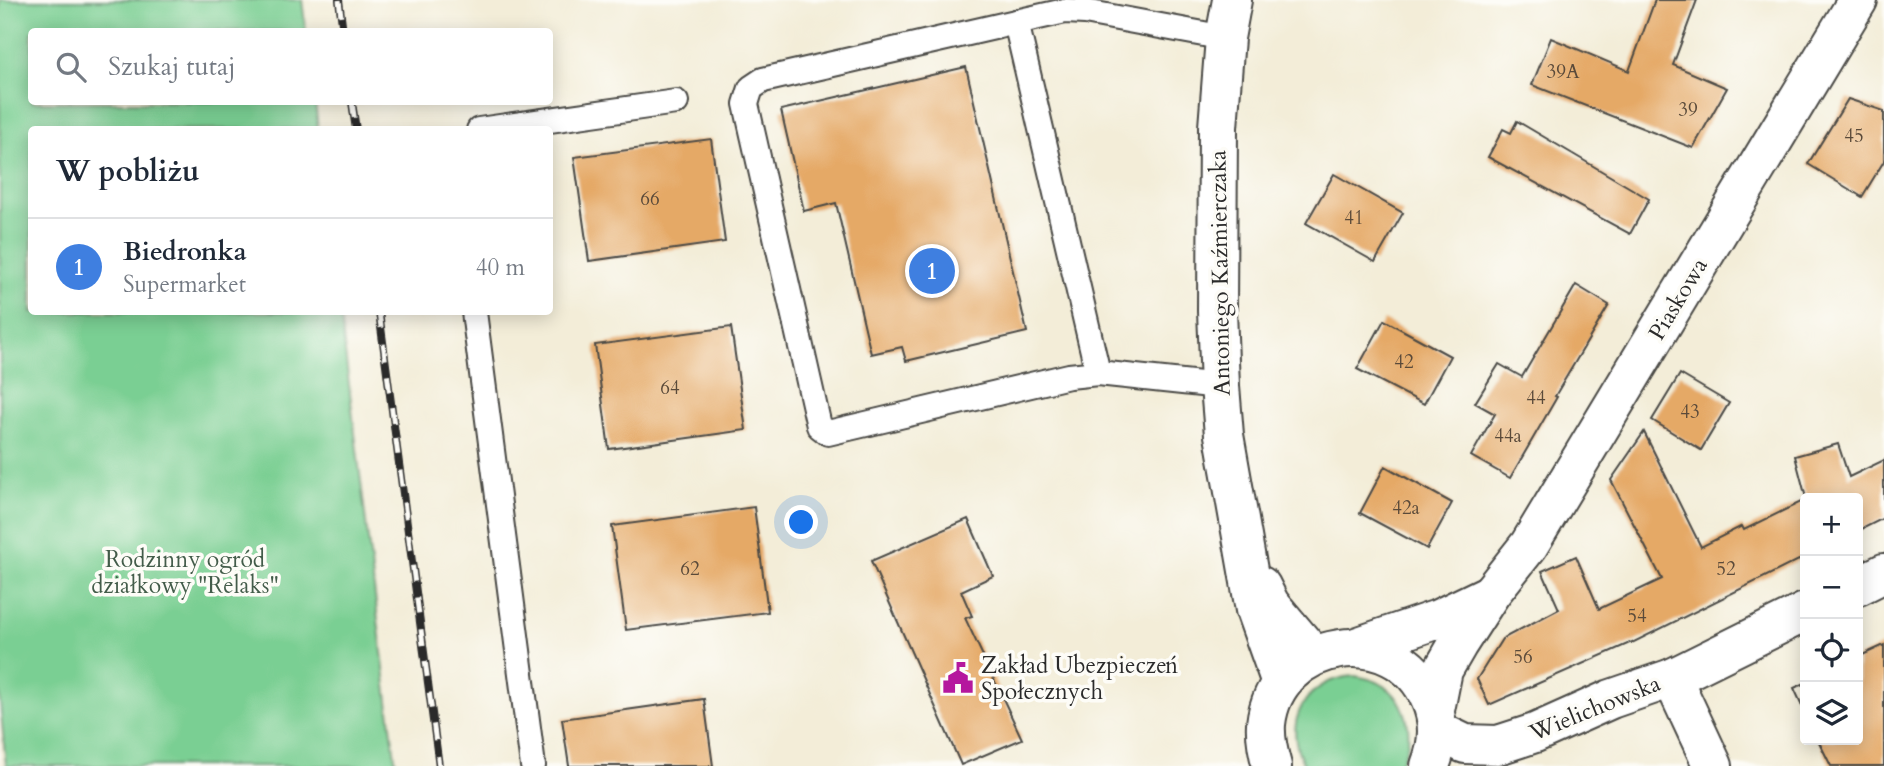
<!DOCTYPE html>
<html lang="pl">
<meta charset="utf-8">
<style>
:root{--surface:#fff;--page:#f6f6f7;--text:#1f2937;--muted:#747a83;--line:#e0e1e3;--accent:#b5179e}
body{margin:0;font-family:Cardo,serif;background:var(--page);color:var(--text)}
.controls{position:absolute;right:21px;bottom:21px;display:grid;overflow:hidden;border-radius:7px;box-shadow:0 4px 18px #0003}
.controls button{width:63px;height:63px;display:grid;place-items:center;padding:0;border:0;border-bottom:2px solid var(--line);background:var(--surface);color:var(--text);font:35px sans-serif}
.you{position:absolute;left:802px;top:523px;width:24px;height:24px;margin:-18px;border:5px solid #fff;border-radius:50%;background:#1a73e8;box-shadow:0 0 0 10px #1a73e833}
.badge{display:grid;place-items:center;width:46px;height:46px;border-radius:50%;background:var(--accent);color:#fff;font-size:23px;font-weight:700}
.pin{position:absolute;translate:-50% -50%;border:4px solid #fff;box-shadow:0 2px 7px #0006}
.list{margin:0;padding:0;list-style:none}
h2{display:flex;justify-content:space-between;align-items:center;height:91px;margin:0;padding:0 28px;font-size:30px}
h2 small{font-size:23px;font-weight:400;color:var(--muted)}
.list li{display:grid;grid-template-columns:46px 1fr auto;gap:21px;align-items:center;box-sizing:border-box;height:98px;padding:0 28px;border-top:2px solid var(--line)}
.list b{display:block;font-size:26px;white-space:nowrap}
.list p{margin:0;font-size:23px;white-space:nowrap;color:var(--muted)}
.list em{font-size:23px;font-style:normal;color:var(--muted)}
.icon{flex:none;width:38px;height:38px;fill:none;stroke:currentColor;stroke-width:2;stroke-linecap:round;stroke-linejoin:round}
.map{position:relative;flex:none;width:1884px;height:766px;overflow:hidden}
.search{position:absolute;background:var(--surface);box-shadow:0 4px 18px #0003;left:28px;top:28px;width:525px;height:77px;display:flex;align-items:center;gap:18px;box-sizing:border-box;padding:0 24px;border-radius:7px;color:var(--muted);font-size:26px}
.panel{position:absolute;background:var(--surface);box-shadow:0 4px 18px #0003;left:28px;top:126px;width:525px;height:189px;border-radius:7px}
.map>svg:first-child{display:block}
</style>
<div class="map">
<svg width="1884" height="766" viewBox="0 0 1884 766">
<rect width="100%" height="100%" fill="#fdfcf7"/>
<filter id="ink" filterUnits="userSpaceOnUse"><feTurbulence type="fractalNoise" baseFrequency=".0143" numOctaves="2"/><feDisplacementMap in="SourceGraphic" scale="14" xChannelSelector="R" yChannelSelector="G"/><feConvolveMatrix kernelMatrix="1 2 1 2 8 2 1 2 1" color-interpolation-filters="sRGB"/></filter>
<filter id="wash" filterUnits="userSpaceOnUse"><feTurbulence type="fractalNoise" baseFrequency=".00686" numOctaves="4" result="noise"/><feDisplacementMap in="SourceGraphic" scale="28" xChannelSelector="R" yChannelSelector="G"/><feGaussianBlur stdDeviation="1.57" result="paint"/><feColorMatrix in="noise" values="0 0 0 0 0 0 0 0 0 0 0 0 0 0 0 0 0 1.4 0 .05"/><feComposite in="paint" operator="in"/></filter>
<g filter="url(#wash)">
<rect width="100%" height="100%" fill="#f3edd8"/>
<g fill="#7acf93" stroke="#527d5f" stroke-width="2">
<polygon points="0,0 302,0 306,31 32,32 32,102 315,102 318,129 32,130 32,312 340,312 396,766 6,766 0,702"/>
<path d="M1355,676C1364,678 1373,679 1381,684C1409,700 1417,740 1398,766H1305C1280,723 1305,679 1355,676Z"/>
</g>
<g id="blocks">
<g fill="#e5a966">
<polygon points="1655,0 1697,0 1673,65 1727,88 1693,148 1532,85 1551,38 1629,71"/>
<polygon points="966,67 1027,332 906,361 902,347 871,354 836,203 804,211 781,110"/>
<polygon points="1848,99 1884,111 1884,161 1862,197 1808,164"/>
<polygon points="1517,121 1649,199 1630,234 1488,157 1503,129 1511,133"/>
<polygon points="711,139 725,242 589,261 574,157"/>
<polygon points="1334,174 1403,213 1375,262 1306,223"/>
<polygon points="1576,285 1609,305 1555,396 1557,397 1510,478 1471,456 1495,414 1475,403 1499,364 1522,377"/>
<polygon points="1384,320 1450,356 1424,404 1357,369"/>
<polygon points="731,327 746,430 609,449 595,345"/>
<polygon points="1680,374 1729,403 1701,450 1652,420"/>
<polygon points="1644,432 1701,547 1742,526 1744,530 1805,500 1805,557 1632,643 1632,642 1489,705 1477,679 1502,639 1559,609 1542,571 1576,556 1599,609 1662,579 1611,480"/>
<polygon points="1838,444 1849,477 1884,460 1884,518 1858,531 1858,498 1806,498 1795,456"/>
<polygon points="1385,466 1452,503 1427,549 1360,513"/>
<polygon points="754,507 768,612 626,630 612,526"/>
<polygon points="968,519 993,576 961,591 972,616 965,618 1022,739 961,765 871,561"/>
<polygon points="1884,645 1884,766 1831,766 1818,740 1858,740 1858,657"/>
<polygon points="1805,683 1805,712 1794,688"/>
<polygon points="704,699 713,766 569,766 562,719"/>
</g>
</g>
</g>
<g filter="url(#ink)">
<use href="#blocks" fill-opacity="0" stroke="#494845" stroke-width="2"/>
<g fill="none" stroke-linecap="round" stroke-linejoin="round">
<defs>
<g id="lane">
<polyline points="1016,22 763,80 751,88 746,104 819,426 828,433 1069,376 1098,373"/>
<polyline points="479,130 676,102"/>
<polyline points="474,312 533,766"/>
<polyline points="1220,386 1098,373 1016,22 1065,11 1085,12 1225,38"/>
</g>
<g id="street">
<polyline points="1232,0 1225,38 1218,127 1217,311 1220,386 1224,435 1255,610 1281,683"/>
<polyline points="1261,586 1270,604 1314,656"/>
<polyline points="1672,678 1713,766"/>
</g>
<g id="secondary">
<polyline points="1858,586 1884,573"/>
<polyline points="1356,647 1438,619 1490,594"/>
<polyline points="1435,710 1443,670 1458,644 1491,593 1529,545 1858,0"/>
<polyline points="1438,731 1465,744 1498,745 1535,733 1611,699 1672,678 1805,612"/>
<path d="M1272,766C1268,752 1265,739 1266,724C1275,638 1396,619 1430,699C1440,721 1439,743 1430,766"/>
</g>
</defs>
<use href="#lane" stroke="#494845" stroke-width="28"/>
<use href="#street" stroke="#494845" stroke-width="42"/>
<use href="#secondary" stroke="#494845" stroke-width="42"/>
<use href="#lane" stroke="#fff" stroke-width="24"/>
<use href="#street" stroke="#fff" stroke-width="38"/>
<use href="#secondary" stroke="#fff" stroke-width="38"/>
<defs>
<g id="rail">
<polyline points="339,0 343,32"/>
<polyline points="352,102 356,130"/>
<polyline points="379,312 439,766"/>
</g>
</defs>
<use href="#rail" stroke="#2b2b2b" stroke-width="8"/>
<use href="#rail" stroke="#fdfcf7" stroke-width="5" stroke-dasharray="16" stroke-linecap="butt"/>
</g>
</g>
<defs>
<symbol id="civic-bare" viewBox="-9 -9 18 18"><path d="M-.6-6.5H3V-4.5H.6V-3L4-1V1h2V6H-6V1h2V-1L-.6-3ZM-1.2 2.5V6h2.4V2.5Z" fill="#b5179e" stroke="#fdfcf7" stroke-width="2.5" paint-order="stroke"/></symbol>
</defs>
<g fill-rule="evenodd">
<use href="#civic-bare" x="936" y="656" width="44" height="44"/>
</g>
<g text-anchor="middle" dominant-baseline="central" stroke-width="7" stroke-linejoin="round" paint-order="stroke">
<g font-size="19" fill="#5a4a3a">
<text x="1563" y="72">39A</text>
<text x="1688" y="110">39</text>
<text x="1854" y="136">45</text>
<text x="650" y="199">66</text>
<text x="1354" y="218">41</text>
<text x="1404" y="362">42</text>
<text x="670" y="388">64</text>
<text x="1536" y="398">44</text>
<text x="1690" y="412">43</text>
<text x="1508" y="436">44a</text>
<text x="1406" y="508">42a</text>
<text x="690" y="569">62</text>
<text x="1726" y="569">52</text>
<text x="1637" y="616">54</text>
<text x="1523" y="657">56</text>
</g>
<g font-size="23" fill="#2b2b2b" stroke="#fdfcf7">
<text transform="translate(1220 273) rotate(-91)">Antoniego Kaźmierczaka</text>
<text transform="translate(1678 299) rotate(-59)">Piaskowa</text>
<text transform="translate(1595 708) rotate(-22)">Wielichowska</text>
</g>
<g font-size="23" fill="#435c4a" stroke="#fdfcf7">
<text x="185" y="559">Rodzinny ogród<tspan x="185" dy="26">działkowy "Relaks"</tspan></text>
</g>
<g font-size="23" fill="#2b2b2b" stroke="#fdfcf7" text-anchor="start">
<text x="981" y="665">Zakład Ubezpieczeń<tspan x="981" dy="26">Społecznych</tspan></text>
</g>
</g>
</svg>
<div class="controls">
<button>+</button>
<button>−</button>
<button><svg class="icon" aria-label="locate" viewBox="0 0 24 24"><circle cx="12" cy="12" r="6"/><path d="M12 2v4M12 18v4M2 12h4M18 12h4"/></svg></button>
<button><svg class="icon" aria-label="layers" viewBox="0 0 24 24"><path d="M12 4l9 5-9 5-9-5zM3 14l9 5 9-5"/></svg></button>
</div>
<div class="you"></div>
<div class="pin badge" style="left:932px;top:271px;background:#3f7fe0">1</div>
<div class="search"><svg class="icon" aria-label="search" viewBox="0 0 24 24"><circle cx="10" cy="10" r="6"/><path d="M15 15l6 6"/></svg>Szukaj tutaj</div>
<section class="panel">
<h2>W pobliżu<small></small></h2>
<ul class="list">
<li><span class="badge" style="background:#3f7fe0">1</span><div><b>Biedronka</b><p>Supermarket</p></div><em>40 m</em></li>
</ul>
</section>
</div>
